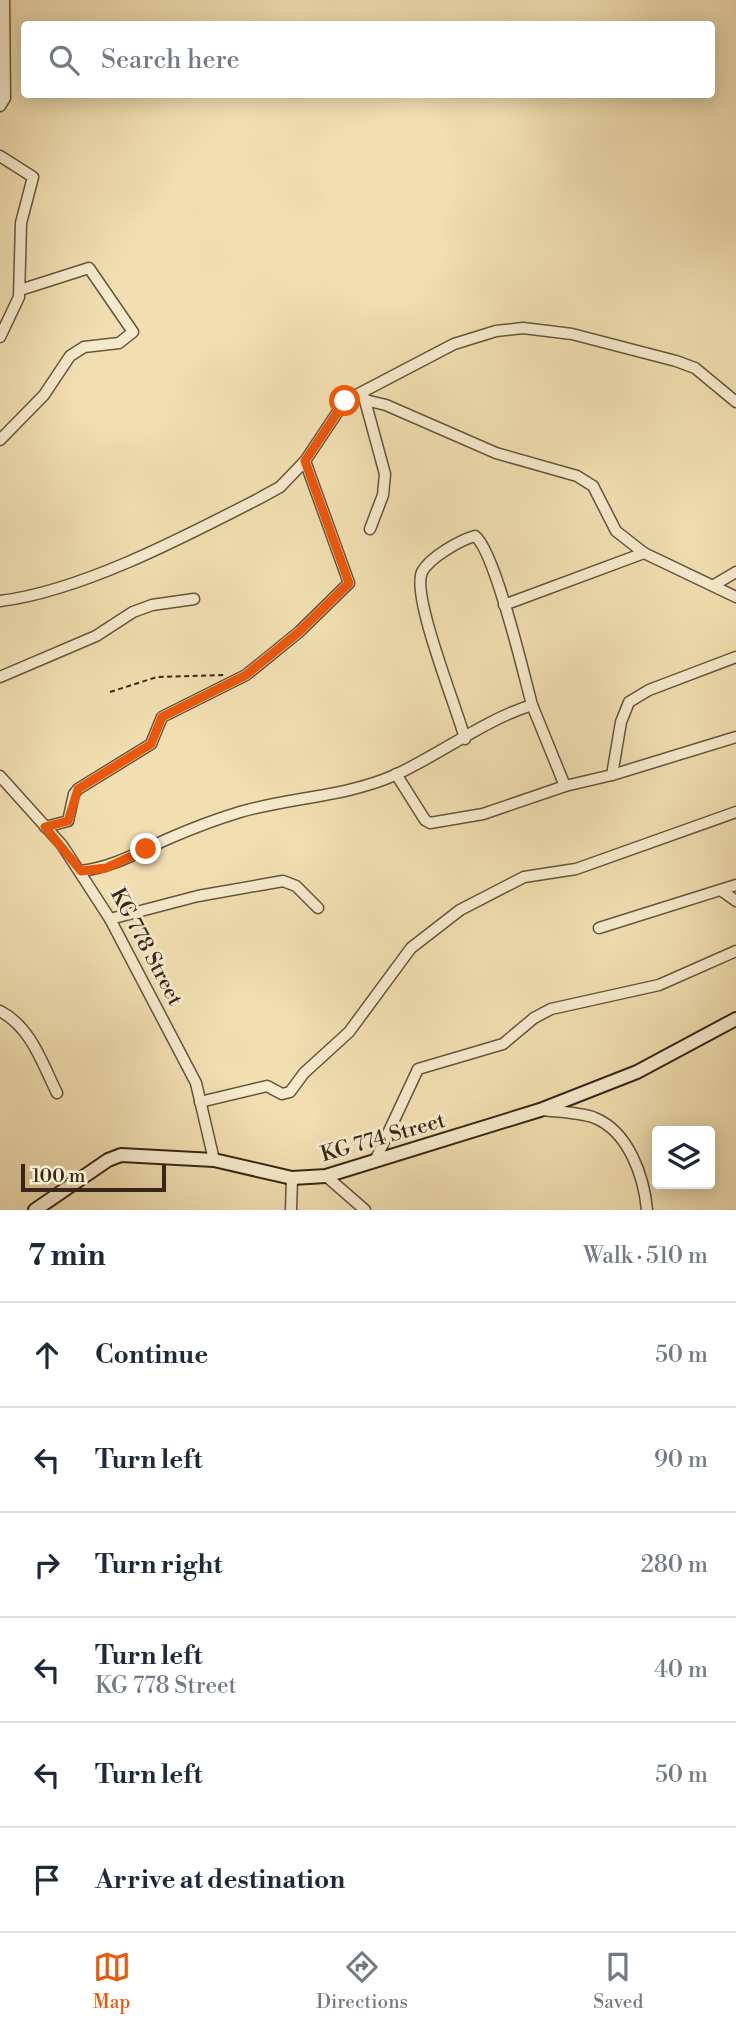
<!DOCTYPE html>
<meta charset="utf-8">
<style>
:root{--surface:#fff;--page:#f6f6f7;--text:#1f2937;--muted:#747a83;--line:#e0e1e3;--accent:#ea580c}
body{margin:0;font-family:"Libre Bodoni",serif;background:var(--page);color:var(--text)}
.controls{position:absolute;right:21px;bottom:21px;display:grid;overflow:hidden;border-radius:7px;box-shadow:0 4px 18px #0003}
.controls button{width:63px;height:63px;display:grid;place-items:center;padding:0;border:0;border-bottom:2px solid var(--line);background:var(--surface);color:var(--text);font:35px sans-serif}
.scale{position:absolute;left:21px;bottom:18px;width:145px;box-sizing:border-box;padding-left:7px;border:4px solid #382718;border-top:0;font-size:19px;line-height:24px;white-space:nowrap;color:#382718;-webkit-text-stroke:5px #f6eacc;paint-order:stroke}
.stop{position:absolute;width:21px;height:21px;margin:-16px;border:5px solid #ea580c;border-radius:50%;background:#fff}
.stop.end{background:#ea580c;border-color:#fff;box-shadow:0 2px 7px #0008}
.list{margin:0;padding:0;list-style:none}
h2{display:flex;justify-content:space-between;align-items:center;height:91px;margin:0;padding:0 28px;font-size:30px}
h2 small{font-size:23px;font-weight:400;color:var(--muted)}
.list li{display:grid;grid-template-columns:46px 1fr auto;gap:21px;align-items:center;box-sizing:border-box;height:105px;padding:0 28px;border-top:2px solid var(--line)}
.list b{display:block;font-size:26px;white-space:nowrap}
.list p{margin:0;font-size:23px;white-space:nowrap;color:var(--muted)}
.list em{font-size:23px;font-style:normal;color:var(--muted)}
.icon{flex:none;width:38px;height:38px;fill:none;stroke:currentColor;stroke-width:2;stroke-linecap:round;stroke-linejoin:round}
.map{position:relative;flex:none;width:736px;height:1210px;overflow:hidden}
.search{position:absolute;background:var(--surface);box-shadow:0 4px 18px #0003;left:21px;right:21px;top:21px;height:77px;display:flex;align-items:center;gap:18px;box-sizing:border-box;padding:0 24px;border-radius:7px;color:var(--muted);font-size:26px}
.sheet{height:721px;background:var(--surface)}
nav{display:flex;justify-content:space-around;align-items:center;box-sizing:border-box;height:98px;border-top:2px solid var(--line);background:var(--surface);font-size:19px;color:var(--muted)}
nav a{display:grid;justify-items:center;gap:4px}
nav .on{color:var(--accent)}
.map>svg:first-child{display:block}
</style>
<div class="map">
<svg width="736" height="1210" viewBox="0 0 736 1210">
<rect width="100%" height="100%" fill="#f1dfb1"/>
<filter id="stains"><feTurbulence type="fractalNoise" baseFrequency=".00286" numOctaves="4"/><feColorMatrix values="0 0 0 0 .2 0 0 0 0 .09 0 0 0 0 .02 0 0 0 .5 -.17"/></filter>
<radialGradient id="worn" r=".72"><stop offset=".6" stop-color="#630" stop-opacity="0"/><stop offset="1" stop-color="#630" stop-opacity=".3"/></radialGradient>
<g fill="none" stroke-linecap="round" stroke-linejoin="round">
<defs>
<g id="street">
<polyline points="0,106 5,98 4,0"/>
<polyline points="0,156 33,177 21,223 19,297 0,337"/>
<polyline points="364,397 385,474 383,495 370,529"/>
<polyline points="365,400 386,405 496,453 577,476 593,486 616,531 644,553"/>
<polyline points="0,440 44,395 70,356 84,347 119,343 133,332 89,268 20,290"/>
<polyline points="714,585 736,572"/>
<path d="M0,601C82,591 186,536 260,498L280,487L305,461L345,401L454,344L496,331L523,328L572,334L676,361L695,368L736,402"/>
<polyline points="504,605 644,553 736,597"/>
<polyline points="0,677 96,636 133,612 152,605 194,599"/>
<polyline points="532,705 565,786 612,775 621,722 629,702 649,690 736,657"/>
<polyline points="396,774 425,820 430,823 483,814 565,786"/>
<polyline points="612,775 736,737"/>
<polyline points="0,776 62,845 110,919 196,1083 214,1160"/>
<polyline points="45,827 68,821 74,794 78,789 151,744 162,717 246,675 299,632 349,583 305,461"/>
<path d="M81,871C114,867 140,851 170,838C193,828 217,819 240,812C292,797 345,797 395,775C441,754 484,720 532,705C524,675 495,551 475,536C460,540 429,558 422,572C411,596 457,708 465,739"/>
<polyline points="722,891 736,901"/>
<polyline points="110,919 198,896 283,881 296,886 318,908"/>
<polyline points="599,928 736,885"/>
<path d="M0,1011C31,1027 42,1063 57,1093"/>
<polyline points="200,1102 267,1086 282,1094 290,1092 304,1073 349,1032 411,948 460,910 524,877 576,869 736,812"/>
<path d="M541,1110C558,1112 579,1112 595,1118C629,1132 644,1177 647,1210"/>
<polyline points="375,1161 418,1069 503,1044 534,1018 551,1009 659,985 736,951"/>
<polyline points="326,1176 365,1210"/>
<polyline points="291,1210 292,1178"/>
</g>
<polyline id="secondary" points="35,1210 108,1160 121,1155 214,1160 292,1178 326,1176 540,1110 637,1072 736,1019"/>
</defs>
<use href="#street" stroke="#66553e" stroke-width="13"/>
<use href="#secondary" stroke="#382718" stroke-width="16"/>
<polyline stroke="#382718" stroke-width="2" stroke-dasharray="5 3.5" stroke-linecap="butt" points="110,692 157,677 224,675"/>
<use href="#street" stroke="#f6eacc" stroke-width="10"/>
<use href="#secondary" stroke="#f6eacc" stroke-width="12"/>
</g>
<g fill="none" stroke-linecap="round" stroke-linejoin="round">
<polyline stroke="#ea580c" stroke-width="9" points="146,849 106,868 81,871 45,827 68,821 78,789 151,744 162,717 246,675 299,632 349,583 305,461 345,401"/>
</g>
<g text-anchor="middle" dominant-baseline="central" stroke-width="6" stroke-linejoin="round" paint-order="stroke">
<g font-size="21" fill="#382718" stroke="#f6eacc">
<text transform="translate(146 947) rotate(62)">KG 778 Street</text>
<text transform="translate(383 1138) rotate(-16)">KG 774 Street</text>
</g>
</g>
<rect width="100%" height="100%" filter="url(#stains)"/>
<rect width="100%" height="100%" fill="url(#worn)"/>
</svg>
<div class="controls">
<button><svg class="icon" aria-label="layers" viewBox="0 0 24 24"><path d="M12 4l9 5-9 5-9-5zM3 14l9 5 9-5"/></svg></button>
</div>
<div class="scale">100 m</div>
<div class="stop" style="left:345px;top:401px"></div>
<div class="stop end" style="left:146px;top:849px"></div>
<div class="search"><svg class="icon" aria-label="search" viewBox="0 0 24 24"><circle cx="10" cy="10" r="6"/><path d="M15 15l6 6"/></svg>Search here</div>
</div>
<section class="sheet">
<h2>7 min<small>Walk · 510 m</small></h2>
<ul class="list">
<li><svg class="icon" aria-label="ahead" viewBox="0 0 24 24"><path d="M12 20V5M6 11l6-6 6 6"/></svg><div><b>Continue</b></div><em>50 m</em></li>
<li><svg class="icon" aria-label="left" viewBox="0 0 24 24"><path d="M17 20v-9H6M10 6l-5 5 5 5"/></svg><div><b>Turn left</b></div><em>90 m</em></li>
<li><svg class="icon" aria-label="right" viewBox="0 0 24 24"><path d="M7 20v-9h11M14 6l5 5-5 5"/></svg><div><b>Turn right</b></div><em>280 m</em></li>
<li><svg class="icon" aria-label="left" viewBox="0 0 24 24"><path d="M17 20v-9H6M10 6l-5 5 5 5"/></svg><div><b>Turn left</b><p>KG 778 Street</p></div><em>40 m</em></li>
<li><svg class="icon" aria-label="left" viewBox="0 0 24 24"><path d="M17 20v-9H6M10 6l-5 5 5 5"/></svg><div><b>Turn left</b></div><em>50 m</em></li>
<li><svg class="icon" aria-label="arrive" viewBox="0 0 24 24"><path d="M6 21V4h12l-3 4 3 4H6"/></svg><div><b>Arrive at destination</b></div></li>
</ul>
</section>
<nav>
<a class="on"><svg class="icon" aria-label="map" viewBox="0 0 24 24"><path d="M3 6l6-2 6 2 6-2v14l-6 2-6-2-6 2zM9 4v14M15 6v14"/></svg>Map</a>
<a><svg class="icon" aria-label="directions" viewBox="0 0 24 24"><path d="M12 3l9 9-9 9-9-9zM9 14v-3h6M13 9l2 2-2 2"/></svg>Directions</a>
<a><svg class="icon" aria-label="saved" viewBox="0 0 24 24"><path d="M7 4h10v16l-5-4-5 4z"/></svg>Saved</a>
</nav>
